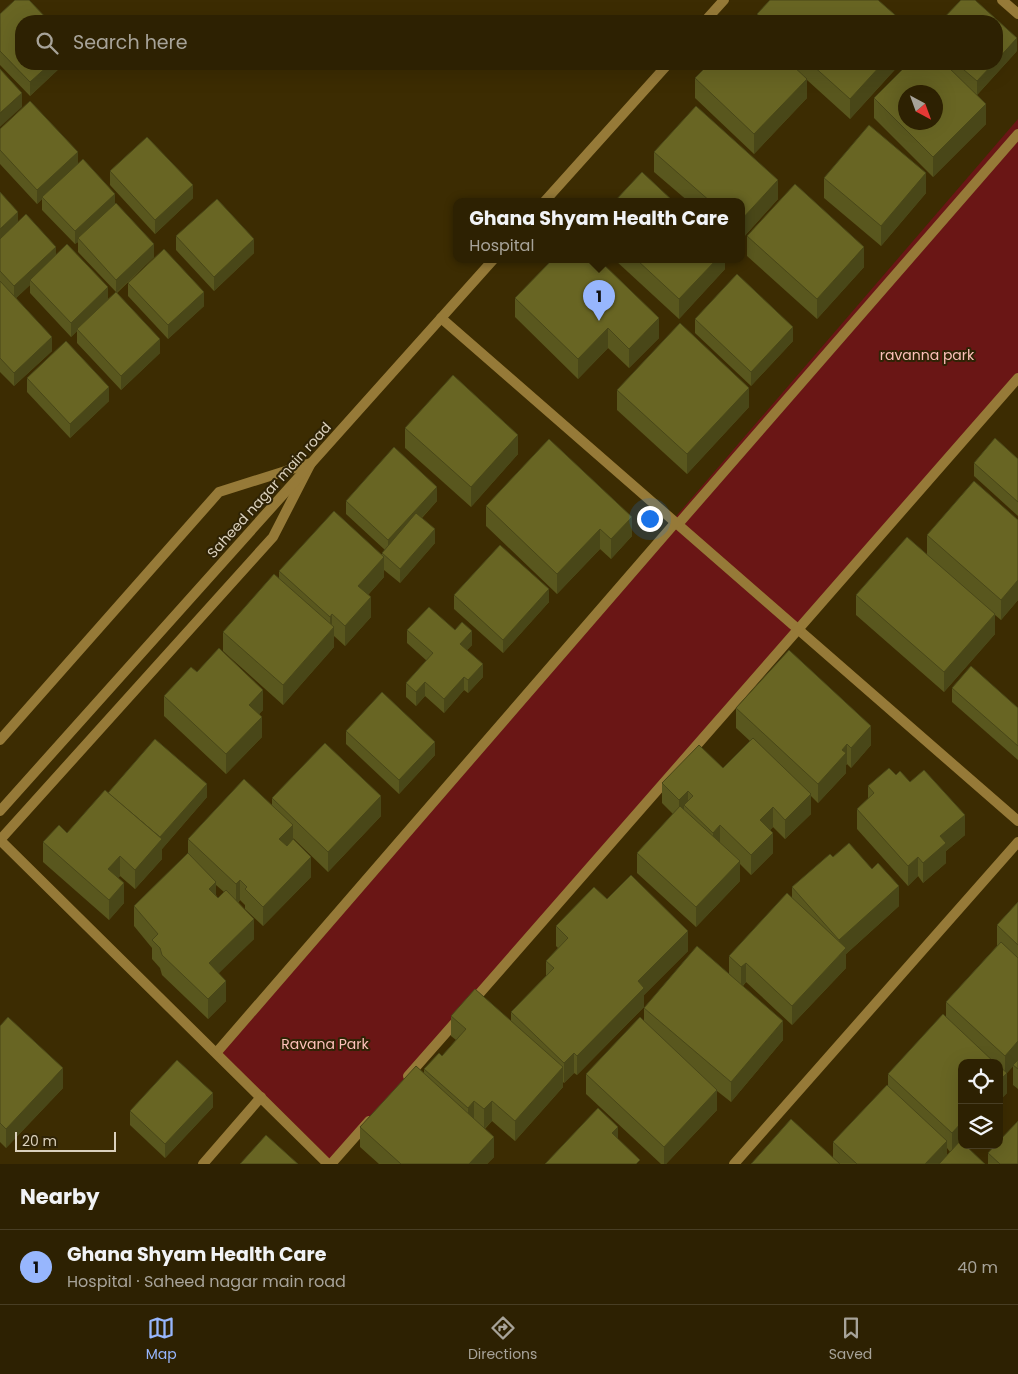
<!DOCTYPE html>
<meta charset="utf-8">
<style>
:root{--surface:#2d2102;--page:#35290c;--text:#f1f3f6;--muted:#a7a399;--line:#483e24;--accent:#97b6fd}
body{margin:0;font-family:Poppins,sans-serif;background:var(--page);color:var(--text)}
.controls{position:absolute;right:15px;bottom:15px;display:grid;overflow:hidden;border-radius:10px;box-shadow:0 5px 20px #0002}
.controls button{width:45px;height:45px;display:grid;place-items:center;padding:0;border:0;border-bottom:1px solid var(--line);background:var(--surface);color:var(--text);font:25px sans-serif}
.compass{position:absolute;left:898px;top:85px;width:45px;height:45px;border-radius:50%;background:var(--surface);box-shadow:0 5px 20px #0002;rotate:139deg}
.scale{position:absolute;left:15px;bottom:12px;width:101px;box-sizing:border-box;padding-left:5px;border:2px solid #dbd1bd;border-top:0;font-size:14px;line-height:18px;white-space:nowrap;color:#dbd1bd;-webkit-text-stroke:4px #2f2305;paint-order:stroke}
.you{position:absolute;left:649px;top:518px;width:18px;height:18px;margin:-12px;border:4px solid #fff;border-radius:50%;background:#1a73e8;box-shadow:0 0 0 8px #1a73e833}
.badge{display:grid;place-items:center;width:32px;height:32px;border-radius:50%;background:var(--accent);color:#111;font-size:16px;font-weight:700}
.pin{position:absolute;translate:-50% -41px;filter:drop-shadow(0 1px 2px #0008)}
.pin::after{content:'';position:absolute;top:26px;width:18px;height:15px;background:inherit;clip-path:polygon(0 0,100% 0,50% 100%)}
.popup{position:absolute;left:453px;top:198px;width:292px;height:65px;box-sizing:border-box;display:grid;place-content:center;border-radius:10px;background:var(--surface);filter:drop-shadow(0 1px 4px #0005);font-size:16px;white-space:nowrap;color:var(--muted)}
.popup b{font-size:19px;color:var(--text)}
.popup::after{content:'';position:absolute;left:50%;top:100%;margin-left:-10px;border:10px solid transparent;border-top-color:var(--surface)}
.list{margin:0;padding:0;list-style:none}
h2{display:flex;justify-content:space-between;align-items:center;height:65px;margin:0;padding:0 20px;font-size:21px}
h2 small{font-size:16px;font-weight:400;color:var(--muted)}
.list li{display:grid;grid-template-columns:32px 1fr auto;gap:15px;align-items:center;box-sizing:border-box;height:75px;padding:0 20px;border-top:1px solid var(--line)}
.list b{display:block;font-size:19px;white-space:nowrap}
.list p{margin:0;font-size:16px;white-space:nowrap;color:var(--muted)}
.list em{font-size:16px;font-style:normal;color:var(--muted)}
.icon{flex:none;width:28px;height:28px;fill:none;stroke:currentColor;stroke-width:2;stroke-linecap:round;stroke-linejoin:round}
.map{position:relative;flex:none;width:1018px;height:1164px;overflow:hidden}
.search{position:absolute;background:var(--surface);box-shadow:0 5px 20px #0002;left:15px;right:15px;top:15px;height:55px;display:flex;align-items:center;gap:12px;box-sizing:border-box;padding:0 18px;border-radius:20px;color:var(--muted);font-size:19px}
.sheet{height:140px;background:var(--surface)}
nav{display:flex;justify-content:space-around;align-items:center;box-sizing:border-box;height:70px;border-top:1px solid var(--line);background:var(--surface);font-size:14px;color:var(--muted)}
nav a{display:grid;justify-items:center;gap:2px}
nav .on{color:var(--accent)}
.map>svg:first-child{display:block}
</style>
<div class="map">
<svg width="1018" height="1164" viewBox="0 0 1018 1164">
<rect width="100%" height="100%" fill="#3c2c02"/>
<polygon fill="#6a1615" points="1018,119 1018,378 331,1164 215,1052"/>
<g fill="none" stroke-linecap="round" stroke-linejoin="round">
<g stroke="#967a38" stroke-width="10">
<polyline points="1002,0 1018,14"/>
<polyline points="441,318 1018,821"/>
<polyline points="0,740 219,492 311,463 273,537 0,840"/>
<polyline points="0,840 328,1164"/>
<polyline points="472,1002 1018,378"/>
<polyline points="217,1052 675,523 680,522 1018,134"/>
<polyline points="408,1076 460,1017"/>
<polyline points="203,1164 261,1097"/>
<polyline points="331,1164 369,1121"/>
<polyline points="734,1164 1018,842"/>
</g>
<g stroke="#967a38" stroke-width="10">
<polyline points="705,21 724,0"/>
<polyline points="544,202 668,64"/>
<polyline points="0,811 493,260"/>
</g>
</g>
<g fill="#59571e" fill-rule="evenodd">
<polygon points="0,14 21,64 64,64 30,96 0,65"/>
<polygon points="757,14 902,21 757,21"/>
<polygon points="1017,51 977,95 986,124 933,177 874,118 874,98 908,64 997,64"/>
<polygon points="709,64 900,64 850,119 807,80 807,98 754,154 695,98 695,78"/>
<polygon points="0,129 78,164 115,204 154,257 117,293 160,353 121,390 77,343 77,331 71,337 30,293 30,285 16,298 52,351 14,386 0,372 0,192 18,222 108,299 116,292 78,252 78,242 75,244 42,210 42,199 37,204 0,164"/>
<polygon points="654,152 778,199 742,239 742,202 689,202 654,172"/>
<polygon points="110,171 193,198 155,234 110,185"/>
<polygon points="824,178 926,193 881,246 824,198"/>
<polygon points="176,236 254,253 214,291 176,250"/>
<polygon points="747,236 864,267 817,319 747,256"/>
<polygon points="615,260 725,260 725,269 679,319"/>
<polygon points="128,283 204,306 168,339 128,296"/>
<polygon points="515,298 659,338 629,368 608,348 578,379 515,317"/>
<polygon points="695,319 793,341 751,386 695,333"/>
<polygon points="27,378 109,401 70,438 27,392"/>
<polygon points="617,390 749,407 687,474 617,410"/>
<polygon points="405,428 518,454 471,507 405,448"/>
<polygon points="1018,459 1018,516 974,476 974,463"/>
<polygon points="346,501 437,501 422,518 435,543 400,583 384,570 384,577 368,595 371,617 345,646 334,636 334,647 283,705 223,651 223,632 279,579 279,571 382,554 385,550 346,514"/>
<polygon points="486,506 632,517 632,536 611,559 600,549 557,594 486,526"/>
<polygon points="1018,520 1018,600 1001,620 995,615 995,634 944,692 856,615 856,595 927,555 927,535"/>
<polygon points="454,595 549,602 503,653 454,609"/>
<polygon points="407,630 455,630 472,645 467,650 483,677 468,693 464,690 444,713 425,696 416,706 406,697 406,683 427,661 407,643"/>
<polygon points="197,672 263,710 259,714 262,737 226,774 164,716 164,696"/>
<polygon points="952,688 1018,708 1018,760 952,702"/>
<polygon points="736,708 871,745 851,768 847,764 846,765 846,773 818,803 811,796 811,814 785,839 773,827 770,830 773,853 751,875 740,864 740,881 696,927 637,873 637,853 673,814 662,803 662,783 723,768 750,741 736,728"/>
<polygon points="346,731 435,755 399,794 346,744"/>
<polygon points="910,782 965,835 946,851 946,863 923,883 918,876 908,886 857,829 857,809 868,799 868,786"/>
<polygon points="108,793 207,797 162,849 162,859 135,889 120,876 118,878 124,903 109,920 43,862 43,842 67,833"/>
<path d="M272,798L381,816L328,872L293,838L311,877L263,926L245,909V905L240,900L238,903L254,939L218,973L226,1001L208,1019L162,975L160,968L152,959V948L134,926V906L188,853V839L272,805ZM216,885L224,892L218,898L216,895Z"/>
<polygon points="833,857 899,906 846,954 846,968 792,1025 746,982 743,986 783,1040 731,1102 717,1091 717,1110 666,1164 661,1164 586,1094 586,1074 644,1021 644,1008 729,974 729,956 792,898 792,887"/>
<polygon points="607,899 688,951 644,995 644,1007 577,1075 574,1073 564,1083 563,1082 563,1087 515,1141 492,1121 485,1129 494,1157 487,1164 379,1164 360,1147 360,1127 424,1073 424,1069 442,1056 456,1040 451,1036 451,1016 511,1021 511,1012 546,976 546,961 558,948 556,946 556,926"/>
<path d="M1018,902V1089L1013,1085V1066L1007,1073V1093L999,1101V1063H962V1145L985,1164H751L833,1158V1142L888,1086V1074L946,1017V1002L997,946V925ZM947,1148L950,1152L947,1155Z"/>
<polygon points="0,1026 63,1088 6,1148 0,1142"/>
<polygon points="213,1107 165,1158 130,1125 130,1111"/>
<polygon points="988,1153 1018,1164 988,1164"/>
</g>
<g fill="#494718">
<polygon points="1017,38 1017,51 977,95 977,81 993,64 997,64 997,60"/>
<polygon points="50,64 64,64 30,96 30,82"/>
<polygon points="882,64 900,64 850,119 850,99"/>
<polygon points="807,79 807,98 754,154 754,134"/>
<polygon points="22,93 22,107 0,127 0,113"/>
<polygon points="986,104 986,124 933,177 933,157"/>
<polygon points="78,152 78,165 42,197 42,199 37,204 37,190"/>
<polygon points="926,173 926,193 881,246 881,226"/>
<polygon points="778,180 778,199 742,239 742,219"/>
<polygon points="193,185 193,198 155,234 155,220"/>
<polygon points="115,194 115,208 78,238 78,242 75,244 75,231"/>
<polygon points="18,212 18,225 0,242 0,229"/>
<polygon points="254,239 254,253 214,291 214,277"/>
<polygon points="154,244 154,257 116,293 116,280"/>
<polygon points="56,247 56,260 30,280 30,285 14,300 14,286"/>
<polygon points="864,247 864,267 817,319 817,299"/>
<polygon points="716,260 725,260 725,269 679,319 679,299"/>
<polygon points="108,287 108,301 77,329 77,331 71,337 71,323"/>
<polygon points="204,292 204,306 168,339 168,325"/>
<polygon points="659,318 659,338 629,368 629,349"/>
<polygon points="793,327 793,341 751,386 751,372"/>
<polygon points="608,328 608,348 578,379 578,359"/>
<polygon points="52,337 52,351 14,386 14,373"/>
<polygon points="160,339 160,353 121,390 121,376"/>
<polygon points="109,387 109,401 70,438 70,424"/>
<polygon points="749,388 749,407 687,474 687,454"/>
<polygon points="518,435 518,454 471,507 471,487"/>
<polygon points="437,487 437,501 388,554 388,540"/>
<polygon points="632,517 632,536 611,559 611,539"/>
<polygon points="435,529 435,543 400,583 400,569"/>
<polygon points="600,529 600,549 557,594 557,574"/>
<polygon points="384,557 384,577 358,606 358,586"/>
<polygon points="1018,580 1018,600 1001,620 1001,600"/>
<polygon points="549,589 549,602 503,653 503,640"/>
<polygon points="371,597 371,617 345,646 345,626"/>
<polygon points="332,614 332,630 334,627 334,647 283,705 283,685 330,632 330,617"/>
<polygon points="995,614 995,634 944,692 944,672"/>
<polygon points="472,631 472,645 460,657 460,644"/>
<polygon points="483,664 483,677 468,693 468,680"/>
<polygon points="464,677 464,690 444,713 444,699"/>
<polygon points="425,682 425,696 416,706 416,692"/>
<polygon points="263,690 263,710 249,725 249,705"/>
<polygon points="262,717 262,737 226,774 226,754"/>
<polygon points="871,726 871,745 851,768 851,748"/>
<polygon points="435,742 435,755 399,794 399,780"/>
<polygon points="847,744 847,764 846,765 846,773 818,803 818,784 842,750"/>
<polygon points="207,784 207,797 162,849 162,859 135,889 135,870 160,837"/>
<polygon points="688,791 688,809 684,805 684,815 679,820 679,800"/>
<polygon points="811,794 811,814 785,839 785,820"/>
<polygon points="381,796 381,816 328,872 328,852"/>
<polygon points="773,807 773,827 760,840 760,820"/>
<polygon points="965,815 965,835 946,851 946,863 923,883 923,863 940,836"/>
<polygon points="293,825 293,844 279,859 279,839"/>
<polygon points="720,825 720,845 713,853 713,833"/>
<polygon points="773,833 773,853 751,875 751,855"/>
<polygon points="120,856 120,876 108,889 108,869"/>
<polygon points="311,857 311,877 263,926 263,907"/>
<polygon points="918,857 918,876 908,886 908,866"/>
<polygon points="740,861 740,881 696,927 696,907"/>
<polygon points="240,880 240,900 236,904 236,884"/>
<polygon points="216,882 216,902 209,889"/>
<polygon points="124,883 124,903 109,920 109,900"/>
<polygon points="899,886 899,906 846,954 846,968 792,1025 792,1006 839,956 839,940"/>
<polygon points="254,919 254,939 209,983 209,963"/>
<polygon points="688,931 688,951 644,995 644,1007 577,1075 577,1056 638,981"/>
<polygon points="746,963 746,982 741,987 741,967"/>
<polygon points="226,981 226,1001 208,1019 208,999"/>
<polygon points="783,1021 783,1040 731,1102 731,1082"/>
<polygon points="1018,1041 1018,1061 1007,1073 1007,1093 999,1101 999,1081 1005,1075 1005,1056"/>
<polygon points="574,1053 574,1073 564,1083 564,1063"/>
<polygon points="563,1067 563,1087 515,1141 515,1121"/>
<polygon points="63,1068 63,1088 6,1148 6,1129"/>
<polygon points="717,1090 717,1110 666,1164 664,1164 664,1147"/>
<polygon points="213,1093 213,1107 165,1158 165,1144"/>
<polygon points="474,1101 474,1120 468,1127 468,1108"/>
<polygon points="492,1101 492,1121 484,1129 484,1109"/>
<polygon points="962,1122 962,1142 952,1153 952,1133"/>
<polygon points="618,1127 618,1141 612,1133"/>
<polygon points="494,1137 494,1157 487,1164 469,1164"/>
<polygon points="947,1141 947,1160 944,1164 925,1164"/>
</g>
<g fill="#686523" stroke="#494718" fill-rule="evenodd">
<polygon points="15,0 29,0 49,21 21,21 21,64 50,64 30,82 0,51 0,14"/>
<polygon points="770,0 878,0 902,21 765,21 757,14"/>
<polygon points="961,0 975,0 1017,38 997,60 997,21 941,21"/>
<polygon points="709,64 791,64 807,79 754,134 695,78"/>
<polygon points="811,64 882,64 850,99"/>
<path d="M908,64H945L986,104L933,157L874,98ZM906,92H936V122H906Z"/>
<polygon points="957,64 993,64 977,81"/>
<polygon points="0,69 22,93 0,113"/>
<polygon points="30,101 78,152 37,190 0,150 0,129"/>
<polygon points="696,106 778,180 742,219 742,202 711,202 654,152"/>
<polygon points="869,125 926,173 881,226 824,178"/>
<polygon points="147,137 193,185 155,220 110,171"/>
<polygon points="83,159 115,194 75,231 42,197"/>
<polygon points="642,172 674,202 614,202"/>
<polygon points="795,184 864,247 817,299 747,236"/>
<polygon points="0,192 18,212 0,229"/>
<polygon points="217,199 254,239 214,277 176,236"/>
<polygon points="116,203 154,244 116,280 78,238"/>
<polygon points="26,214 56,247 14,286 0,271 0,239"/>
<polygon points="67,244 108,287 71,323 30,280"/>
<polygon points="164,249 204,292 168,325 128,283"/>
<polygon points="552,260 599,260 659,318 629,349 608,328 578,359 515,298"/>
<polygon points="637,260 716,260 679,299"/>
<polygon points="737,274 793,327 751,372 695,319"/>
<polygon points="0,281 52,337 14,373 0,358"/>
<polygon points="116,292 160,339 121,376 77,329"/>
<polygon points="680,323 749,388 687,454 617,390"/>
<polygon points="66,341 109,387 70,424 27,378"/>
<polygon points="453,375 518,435 471,487 405,428"/>
<polygon points="995,438 1018,459 1018,502 974,463"/>
<polygon points="549,439 632,517 611,539 600,529 557,574 486,506"/>
<polygon points="394,447 437,487 388,540 346,501"/>
<polygon points="974,481 1018,520 1018,580 1001,600 927,535"/>
<polygon points="334,511 384,557 358,586 371,597 345,626 332,614 330,617 279,571"/>
<polygon points="416,513 435,529 400,569 382,553"/>
<polygon points="907,537 995,614 944,672 856,595"/>
<polygon points="500,545 549,589 503,640 454,595"/>
<polygon points="274,574 334,627 283,685 223,632"/>
<polygon points="429,607 455,630 462,622 472,631 460,644 483,664 468,680 464,677 444,699 425,682 416,692 406,683 433,653 407,630"/>
<polygon points="219,648 263,690 249,705 262,717 226,754 164,696 191,667 197,672"/>
<polygon points="789,650 871,726 851,748 847,744 842,750 846,753 818,784 736,708"/>
<polygon points="971,666 1018,708 1018,746 952,688"/>
<polygon points="382,692 435,742 399,780 346,731"/>
<polygon points="753,738 811,794 785,820 773,807 760,820 773,833 751,855 720,825 713,833 684,805 693,796 688,791 679,800 662,783 699,745 723,768"/>
<polygon points="155,739 207,784 160,837 108,793"/>
<polygon points="325,743 381,796 328,852 272,798"/>
<polygon points="889,768 896,775 900,771 910,782 924,770 965,815 940,836 946,843 923,863 918,857 908,866 857,809 874,793 868,786"/>
<polygon points="244,779 293,825 279,839 287,846 293,839 311,857 263,907 245,889 247,887 240,880 236,884 188,839"/>
<polygon points="105,790 162,839 135,870 120,856 108,869 124,883 109,900 43,842 59,825 67,833"/>
<polygon points="680,806 740,861 696,907 637,853"/>
<polygon points="849,843 872,869 878,863 899,886 839,940 792,887 830,854 833,857"/>
<polygon points="188,853 216,882 209,889 218,898 226,890 254,919 209,963 226,981 208,999 162,955 160,948 152,940 158,934 134,906"/>
<polygon points="631,875 688,931 638,981 644,988 577,1056 574,1053 564,1063 511,1012 554,968 546,961 568,938 556,926 594,887 607,899"/>
<polygon points="787,893 846,948 792,1006 746,963 741,967 729,956"/>
<polygon points="1018,902 1018,945 997,925"/>
<polygon points="1001,942 1018,958 1018,1041 1005,1056 946,1002"/>
<polygon points="697,946 783,1021 731,1082 644,1008"/>
<polygon points="475,989 563,1067 515,1121 492,1101 484,1109 474,1101 468,1108 424,1069 439,1053 442,1056 466,1029 451,1016"/>
<polygon points="943,1014 995,1063 962,1063 962,1122 952,1133 888,1074"/>
<polygon points="8,1017 63,1068 6,1129 0,1123 0,1026"/>
<polygon points="640,1017 717,1090 664,1147 586,1074"/>
<polygon points="177,1060 213,1093 165,1144 130,1111"/>
<polygon points="1018,1060 1018,1069 1013,1065"/>
<polygon points="416,1066 494,1137 469,1164 401,1164 360,1127"/>
<polygon points="999,1066 1007,1073 999,1081"/>
<polygon points="887,1085 947,1141 925,1164 857,1164 833,1142"/>
<polygon points="598,1108 618,1127 612,1133 640,1160 636,1164 545,1164"/>
<polygon points="791,1119 840,1164 751,1164"/>
<polygon points="1018,1121 1018,1164 1000,1164 988,1153 995,1145 999,1145 999,1141"/>
<polygon points="266,1135 298,1164 240,1164"/>
<polygon points="960,1141 962,1142 962,1145 965,1145 985,1164 939,1164"/>
</g>
<g text-anchor="middle" dominant-baseline="central" stroke-width="4" stroke-linejoin="round" paint-order="stroke">
<g font-size="14" fill="#fcc0b9" stroke="#2f2305">
<text x="927" y="355">ravanna park</text>
<text x="325" y="1044">Ravana Park</text>
</g>
<g font-size="14" fill="#dbd1bd" stroke="#2f2305">
<text transform="translate(269 490) rotate(-48)">Saheed nagar main road</text>
</g>
</g>
</svg>
<div class="controls">
<button><svg class="icon" aria-label="locate" viewBox="0 0 24 24"><circle cx="12" cy="12" r="6"/><path d="M12 2v4M12 18v4M2 12h4M18 12h4"/></svg></button>
<button><svg class="icon" aria-label="layers" viewBox="0 0 24 24"><path d="M12 4l9 5-9 5-9-5zM3 14l9 5 9-5"/></svg></button>
</div>
<svg class="compass" viewBox="-18 -18 36 36"><path d="M0-13l5 13h-10z" fill="#e53935"/><path d="M0 13l5-13h-10z" fill="#a7a399"/></svg>
<div class="scale">20 m</div>
<div class="you"></div>
<div class="pin badge" style="left:599px;top:321px">1</div>
<div class="popup"><b>Ghana Shyam Health Care</b>Hospital</div>
<div class="search"><svg class="icon" aria-label="search" viewBox="0 0 24 24"><circle cx="10" cy="10" r="6"/><path d="M15 15l6 6"/></svg>Search here</div>
</div>
<section class="sheet">
<h2>Nearby<small></small></h2>
<ul class="list">
<li><span class="badge">1</span><div><b>Ghana Shyam Health Care</b><p>Hospital · Saheed nagar main road</p></div><em>40 m</em></li>
</ul>
</section>
<nav>
<a class="on"><svg class="icon" aria-label="map" viewBox="0 0 24 24"><path d="M3 6l6-2 6 2 6-2v14l-6 2-6-2-6 2zM9 4v14M15 6v14"/></svg>Map</a>
<a><svg class="icon" aria-label="directions" viewBox="0 0 24 24"><path d="M12 3l9 9-9 9-9-9zM9 14v-3h6M13 9l2 2-2 2"/></svg>Directions</a>
<a><svg class="icon" aria-label="saved" viewBox="0 0 24 24"><path d="M7 4h10v16l-5-4-5 4z"/></svg>Saved</a>
</nav>
